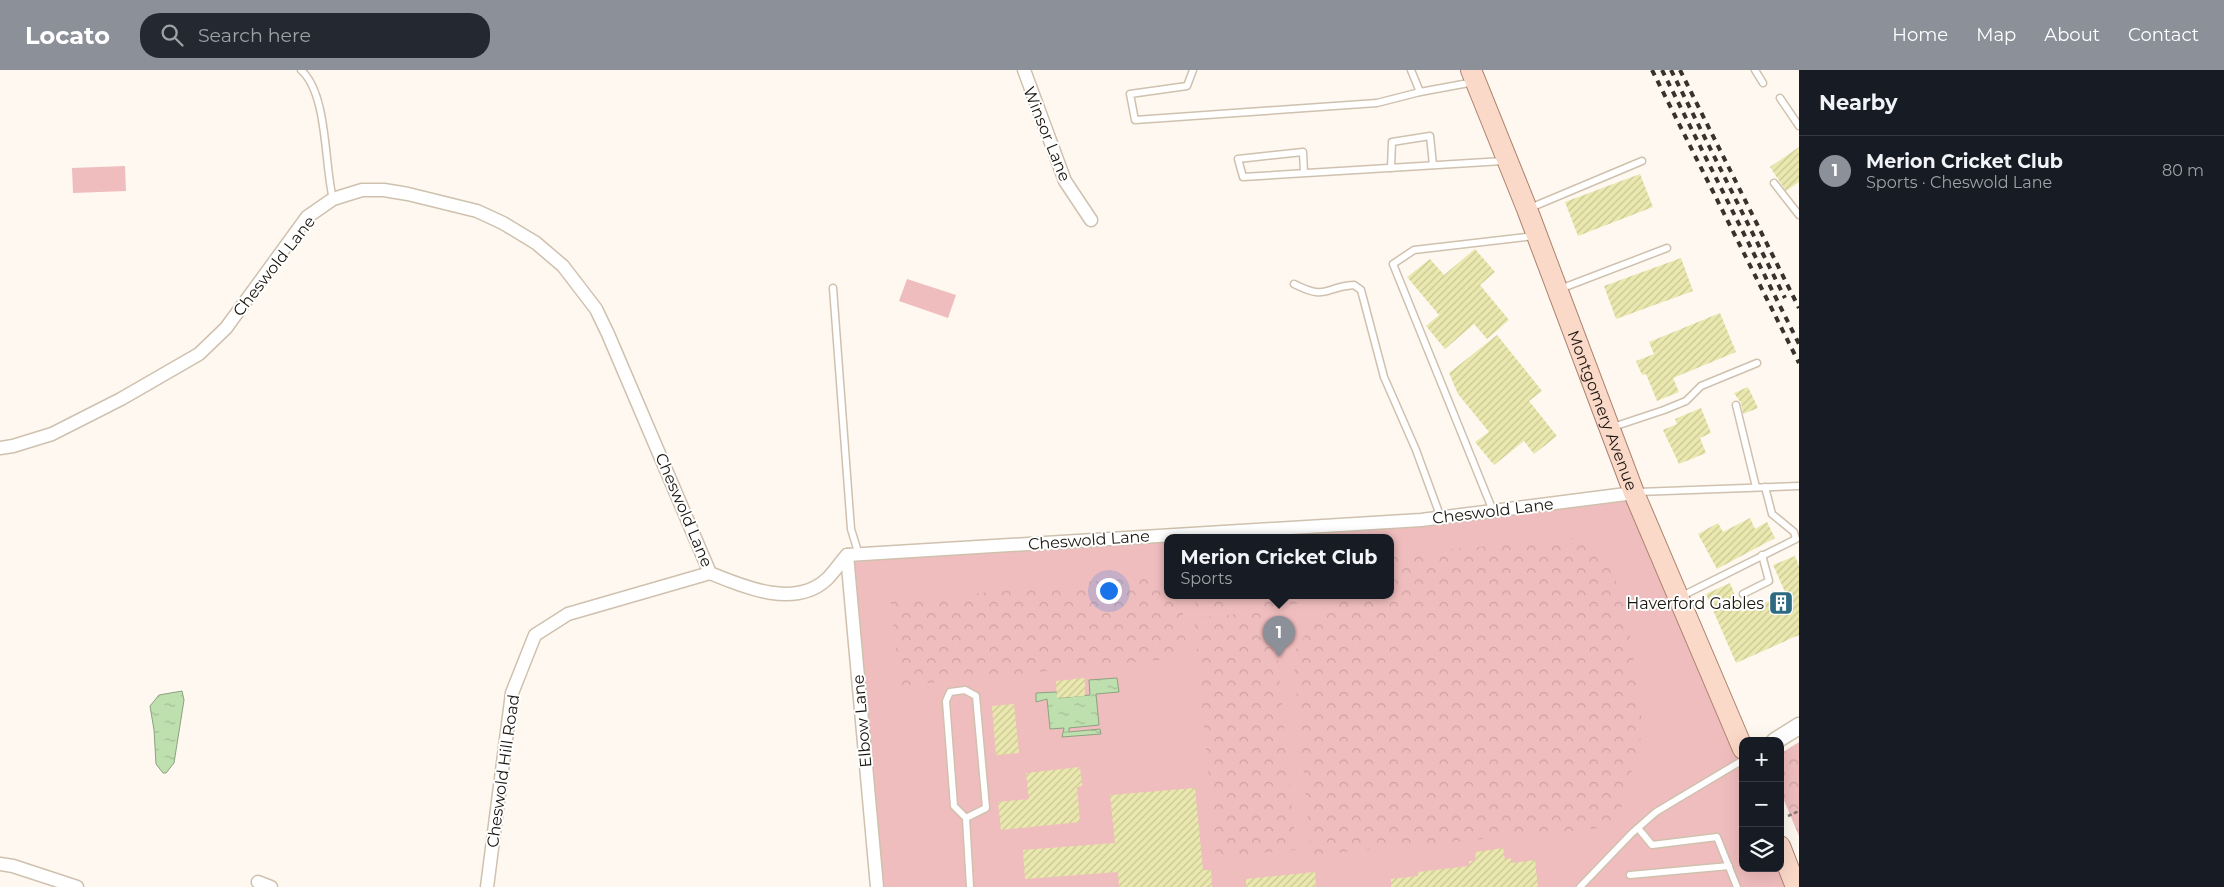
<!DOCTYPE html>
<meta charset="utf-8">
<style>
:root{--surface:#171b24;--page:#242831;--text:#f1f3f6;--muted:#9ea1a6;--line:#363941;--accent:#8c9099}
body{margin:0;font-family:Montserrat,sans-serif;background:var(--page);color:var(--text)}
.controls{position:absolute;right:15px;bottom:15px;display:grid;overflow:hidden;border-radius:10px;box-shadow:0 5px 20px #0002}
.controls button{width:45px;height:45px;display:grid;place-items:center;padding:0;border:0;border-bottom:1px solid var(--line);background:var(--surface);color:var(--text);font:25px sans-serif}
.you{position:absolute;left:1108px;top:520px;width:18px;height:18px;margin:-12px;border:4px solid #fff;border-radius:50%;background:#1a73e8;box-shadow:0 0 0 8px #1a73e833}
.badge{display:grid;place-items:center;width:32px;height:32px;border-radius:50%;background:var(--accent);color:#fff;font-size:16px;font-weight:700}
.pin{position:absolute;translate:-50% -41px;filter:drop-shadow(0 1px 2px #0008)}
.pin::after{content:'';position:absolute;top:26px;width:18px;height:15px;background:inherit;clip-path:polygon(0 0,100% 0,50% 100%)}
.popup{position:absolute;left:1164px;top:464px;width:230px;height:65px;box-sizing:border-box;display:grid;place-content:center;border-radius:10px;background:var(--surface);filter:drop-shadow(0 1px 4px #0005);font-size:16px;white-space:nowrap;color:var(--muted)}
.popup b{font-size:19px;color:var(--text)}
.popup::after{content:'';position:absolute;left:50%;top:100%;margin-left:-10px;border:10px solid transparent;border-top-color:var(--surface)}
.list{margin:0;padding:0;list-style:none}
h2{display:flex;justify-content:space-between;align-items:center;height:65px;margin:0;padding:0 20px;font-size:21px}
h2 small{font-size:16px;font-weight:400;color:var(--muted)}
.list li{display:grid;grid-template-columns:32px 1fr auto;gap:15px;align-items:center;box-sizing:border-box;height:70px;padding:0 20px;border-top:1px solid var(--line)}
.list b{display:block;font-size:19px;white-space:nowrap}
.list p{margin:0;font-size:16px;white-space:nowrap;color:var(--muted)}
.list em{font-size:16px;font-style:normal;color:var(--muted)}
.icon{flex:none;width:28px;height:28px;fill:none;stroke:currentColor;stroke-width:2;stroke-linecap:round;stroke-linejoin:round}
.map{position:relative;flex:none;width:1799px;height:817px;overflow:hidden}
header{display:flex;align-items:center;gap:30px;box-sizing:border-box;height:70px;padding:0 25px;background:var(--accent);color:#fff}
header strong{font-size:24px}
nav{display:flex;gap:28px;margin-inline-start:auto;font-size:18px}
.search{width:350px;height:45px;background:var(--page);display:flex;align-items:center;gap:12px;box-sizing:border-box;padding:0 18px;border-radius:20px;color:var(--muted);font-size:19px}
main{display:flex}
aside{flex:1;background:var(--surface)}
.map>svg:first-child{display:block}
</style>
<header>
<strong>Locato</strong>
<div class="search"><svg class="icon" aria-label="search" viewBox="0 0 24 24"><circle cx="10" cy="10" r="6"/><path d="M15 15l6 6"/></svg>Search here</div>
<nav><a>Home</a><a>Map</a><a>About</a><a>Contact</a></nav>
</header>
<main>
<div class="map">
<svg width="1799" height="817" viewBox="0 0 1799 817">
<defs>
<pattern id="forest-crowns" width="20" height="18" patternUnits="userSpaceOnUse" patternTransform="scale(1.25)"><rect width="20" height="18" fill="#f0bdbe"/><path d="M2 6a3 3 0 1 1 6 0M12 15a3 3 0 1 1 6 0" fill="none" stroke="#cda2a2"/></pattern>
<pattern id="water-ripples" width="26" height="14" patternUnits="userSpaceOnUse" patternTransform="scale(1.25)"><rect width="26" height="14" fill="#bedfae"/><path d="M2 4q2-2 4 0t4 0M15 11q2-2 4 0t4 0" fill="none" stroke="#a3be94"/></pattern>
<pattern id="building-hatch" width="6" height="6" patternUnits="userSpaceOnUse" patternTransform="scale(1.25)"><rect width="6" height="6" fill="#eae8ae"/><path d="M-1 1l2-2M0 6l6-6M5 7l2-2" fill="none" stroke="#c8c694"/></pattern>
</defs>
<rect width="100%" height="100%" fill="#fef8f0"/>
<g fill="#f0bdbe" fill-rule="evenodd">
<polygon points="125,96 126,121 73,123 72,98"/>
<polygon points="907,209 956,225 948,248 899,231"/>
<path d="M1634,423L1743,689V798H1780L1795,817H877L847,485L1421,450ZM1168,468H1390V526H1168Z"/>
</g>
<g fill="url(#forest-crowns)">
<polygon points="1574,468 1590,472 1603,481 1621,522 1628,550 1643,660 1622,736 1610,755 1601,758 1314,785 1311,783 1293,584 1330,526 1390,526 1390,485"/>
<polygon points="1168,504 1168,526 1181,526 1187,587 900,616 891,532"/>
<polygon points="1195,526 1235,526 1236,540 1196,543"/>
<polygon points="1263,526 1304,526 1304,533 1264,537"/>
<polygon points="1273,541 1296,780 1216,787 1194,548"/>
<polygon points="1799,672 1799,766 1780,721 1780,684"/>
</g>
<g fill="url(#water-ripples)" stroke="#8ca27e">
<polygon points="1117,608 1119,622 1096,624 1099,655 1069,658 1069,662 1100,659 1101,664 1062,667 1064,658 1050,659 1047,629 1036,632 1036,623 1057,622 1058,628 1090,625 1089,610"/>
<polygon points="182,621 184,630 174,693 166,703 163,703 156,694 154,660 150,636 159,625"/>
</g>
<g fill="url(#building-hatch)">
<polygon points="1799,77 1799,112 1786,121 1770,97"/>
<polygon points="1640,104 1653,137 1578,166 1565,132"/>
<polygon points="1475,179 1495,202 1480,215 1509,250 1487,269 1474,254 1445,279 1426,256 1439,245 1407,207 1430,189 1444,205"/>
<polygon points="1681,188 1693,221 1616,249 1604,216"/>
<polygon points="1720,243 1736,282 1673,308 1679,322 1657,331 1646,304 1642,305 1636,291 1654,284 1649,272"/>
<polygon points="1497,265 1542,321 1529,331 1557,366 1534,384 1524,371 1494,395 1475,372 1489,362 1458,324 1449,303"/>
<polygon points="1748,317 1758,338 1743,344 1741,333 1734,323"/>
<polygon points="1701,338 1711,363 1700,368 1706,383 1679,394 1663,360 1677,354 1675,349"/>
<polygon points="1750,448 1755,459 1767,452 1775,468 1717,499 1698,464 1718,453 1723,462"/>
<polygon points="1795,486 1799,496 1799,565 1736,593 1706,524 1730,513 1742,542 1786,524 1773,495"/>
<polygon points="1085,608 1085,626 1057,628 1056,611"/>
<polygon points="1014,634 1019,683 996,685 992,636"/>
<polygon points="1080,697 1082,716 1077,717 1080,752 1001,760 998,732 1029,729 1026,703"/>
<polygon points="1195,718 1203,800 1211,800 1212,817 1119,817 1118,802 1025,809 1023,780 1115,773 1110,725"/>
<polygon points="1503,778 1505,790 1511,788 1511,793 1535,790 1538,817 1391,817 1391,809 1418,806 1418,802 1469,796 1469,791 1475,791 1476,782"/>
<polygon points="1315,802 1316,817 1246,817 1246,809"/>
</g>
<g fill="none" stroke-linecap="round" stroke-linejoin="round">
<defs>
<g id="service">
<path d="M301,0C328,24 324,94 333,129"/>
<polyline points="1193,0 1187,16 1130,24 1135,50 1377,33 1420,22"/>
<polyline points="1411,0 1420,22 1474,12"/>
<polyline points="1755,0 1763,13"/>
<polyline points="1780,28 1799,56"/>
<polyline points="1391,98 1392,72 1430,66 1433,95"/>
<polyline points="1304,103 1303,82 1238,89 1243,107 1503,91"/>
<polyline points="1774,113 1799,145"/>
<polyline points="1530,138 1642,91"/>
<path d="M1294,214C1328,231 1323,217 1354,215L1361,220L1384,307L1416,380L1441,448"/>
<polyline points="833,218 851,459 859,485"/>
<polyline points="1560,219 1667,178"/>
<polyline points="1736,335 1756,417"/>
<polyline points="1613,357 1664,340 1686,331 1701,316 1757,293"/>
<polyline points="1638,422 1799,416"/>
<polyline points="1493,441 1393,194 1414,180 1535,166"/>
<polyline points="1743,524 1769,511 1762,485"/>
<polyline points="1682,526 1796,469 1794,462 1772,444 1765,417"/>
<polyline points="966,748 986,738 976,626 965,620 950,622 946,631 954,736 966,748 970,817"/>
<polyline points="1638,758 1652,775 1717,767 1737,817"/>
<polyline points="1630,805 1729,796"/>
<polyline points="1580,817 1632,763 1656,742 1743,690"/>
</g>
<g id="minor">
<polyline points="1024,0 1065,111 1091,150"/>
<path d="M0,378L13,376L52,364L121,329L199,284L226,258L307,147L333,129L362,120H384L408,124L477,141L503,153L536,173L563,196L596,239L608,264L710,503C744,517 795,539 827,509C834,502 840,493 847,485L1421,450L1634,423"/>
<polyline points="847,485 877,817"/>
<polyline points="0,794 13,796 77,817"/>
<polyline points="258,812 271,817"/>
<polyline points="487,817 512,623 535,565 568,544 710,503"/>
</g>
<polyline id="tertiary" points="1775,671 1799,656"/>
<g id="primary">
<path id="s1" d="M1471,0L1527,139L1634,423L1743,679"/>
<polyline points="1780,776 1796,817"/>
</g>
</defs>
<use href="#service" stroke="#cfc1ae" stroke-width="9"/>
<use href="#minor" stroke="#cfc1ae" stroke-width="15"/>
<use href="#tertiary" stroke="#cfc1ae" stroke-width="19"/>
<use href="#primary" stroke="#ab836e" stroke-width="22"/>
<polyline stroke="#827d75" stroke-width="2.5" stroke-dasharray="4 2.5" stroke-linecap="butt" points="1788,746 1799,741"/>
<use href="#service" stroke="#fff" stroke-width="6"/>
<use href="#minor" stroke="#fff" stroke-width="12"/>
<use href="#tertiary" stroke="#fff" stroke-width="16"/>
<use href="#primary" stroke="#fbd9c8" stroke-width="20"/>
<g stroke="#37322b" stroke-width="4" stroke-dasharray="6 6" stroke-linecap="butt">
<polyline points="1652,0 1799,293"/>
<polyline points="1662,0 1799,274"/>
<polyline points="1671,0 1785,228"/>
<polyline points="1680,0 1799,238"/>
</g>
</g>
<defs>
<symbol id="building-square" viewBox="-11 -11 22 22"><rect x="-9" y="-9" width="18" height="18" rx="4" fill="#2d6a81" stroke="#fff"/><path d="M-4-6H4V6H1V3H-1V6H-4ZM-2.5-4.3h1.7v1.8h-1.7ZM.8-4.3h1.7v1.8H.8ZM-2.5-1h1.7V.8h-1.7ZM.8-1h1.7V.8H.8Z" fill="#fff"/></symbol>
</defs>
<g fill-rule="evenodd">
<use href="#building-square" x="1767" y="519" width="28" height="28"/>
</g>
<g text-anchor="middle" dominant-baseline="central" stroke-width="4" stroke-linejoin="round" paint-order="stroke">
<g font-size="16" fill="#19140d" stroke="#fff">
<text transform="translate(1047 64) rotate(68)">Winsor Lane</text>
<text transform="translate(274 196) rotate(-52)">Cheswold Lane</text>
<text stroke="none"><textPath href="#s1" startOffset="365">Montgomery Avenue</textPath></text>
<text transform="translate(684 440) rotate(67)">Cheswold Lane</text>
<text transform="translate(1493 441) rotate(-7)">Cheswold Lane</text>
<text transform="translate(1089 470) rotate(-4)">Cheswold Lane</text>
<text transform="translate(862 651) rotate(-95)">Elbow Lane</text>
<text transform="translate(503 701) rotate(-82)">Cheswold Hill Road</text>
</g>
<g font-size="16" fill="#19140d" stroke="#fff" text-anchor="end">
<text x="1764" y="533">Haverford Gables</text>
</g>
</g>
</svg>
<div class="controls">
<button>+</button>
<button>−</button>
<button><svg class="icon" aria-label="layers" viewBox="0 0 24 24"><path d="M12 4l9 5-9 5-9-5zM3 14l9 5 9-5"/></svg></button>
</div>
<div class="you"></div>
<div class="pin badge" style="left:1279px;top:587px">1</div>
<div class="popup"><b>Merion Cricket Club</b>Sports</div>
</div>
<aside>
<h2>Nearby<small></small></h2>
<ul class="list">
<li><span class="badge">1</span><div><b>Merion Cricket Club</b><p>Sports · Cheswold Lane</p></div><em>80 m</em></li>
</ul>
</aside>
</main>
